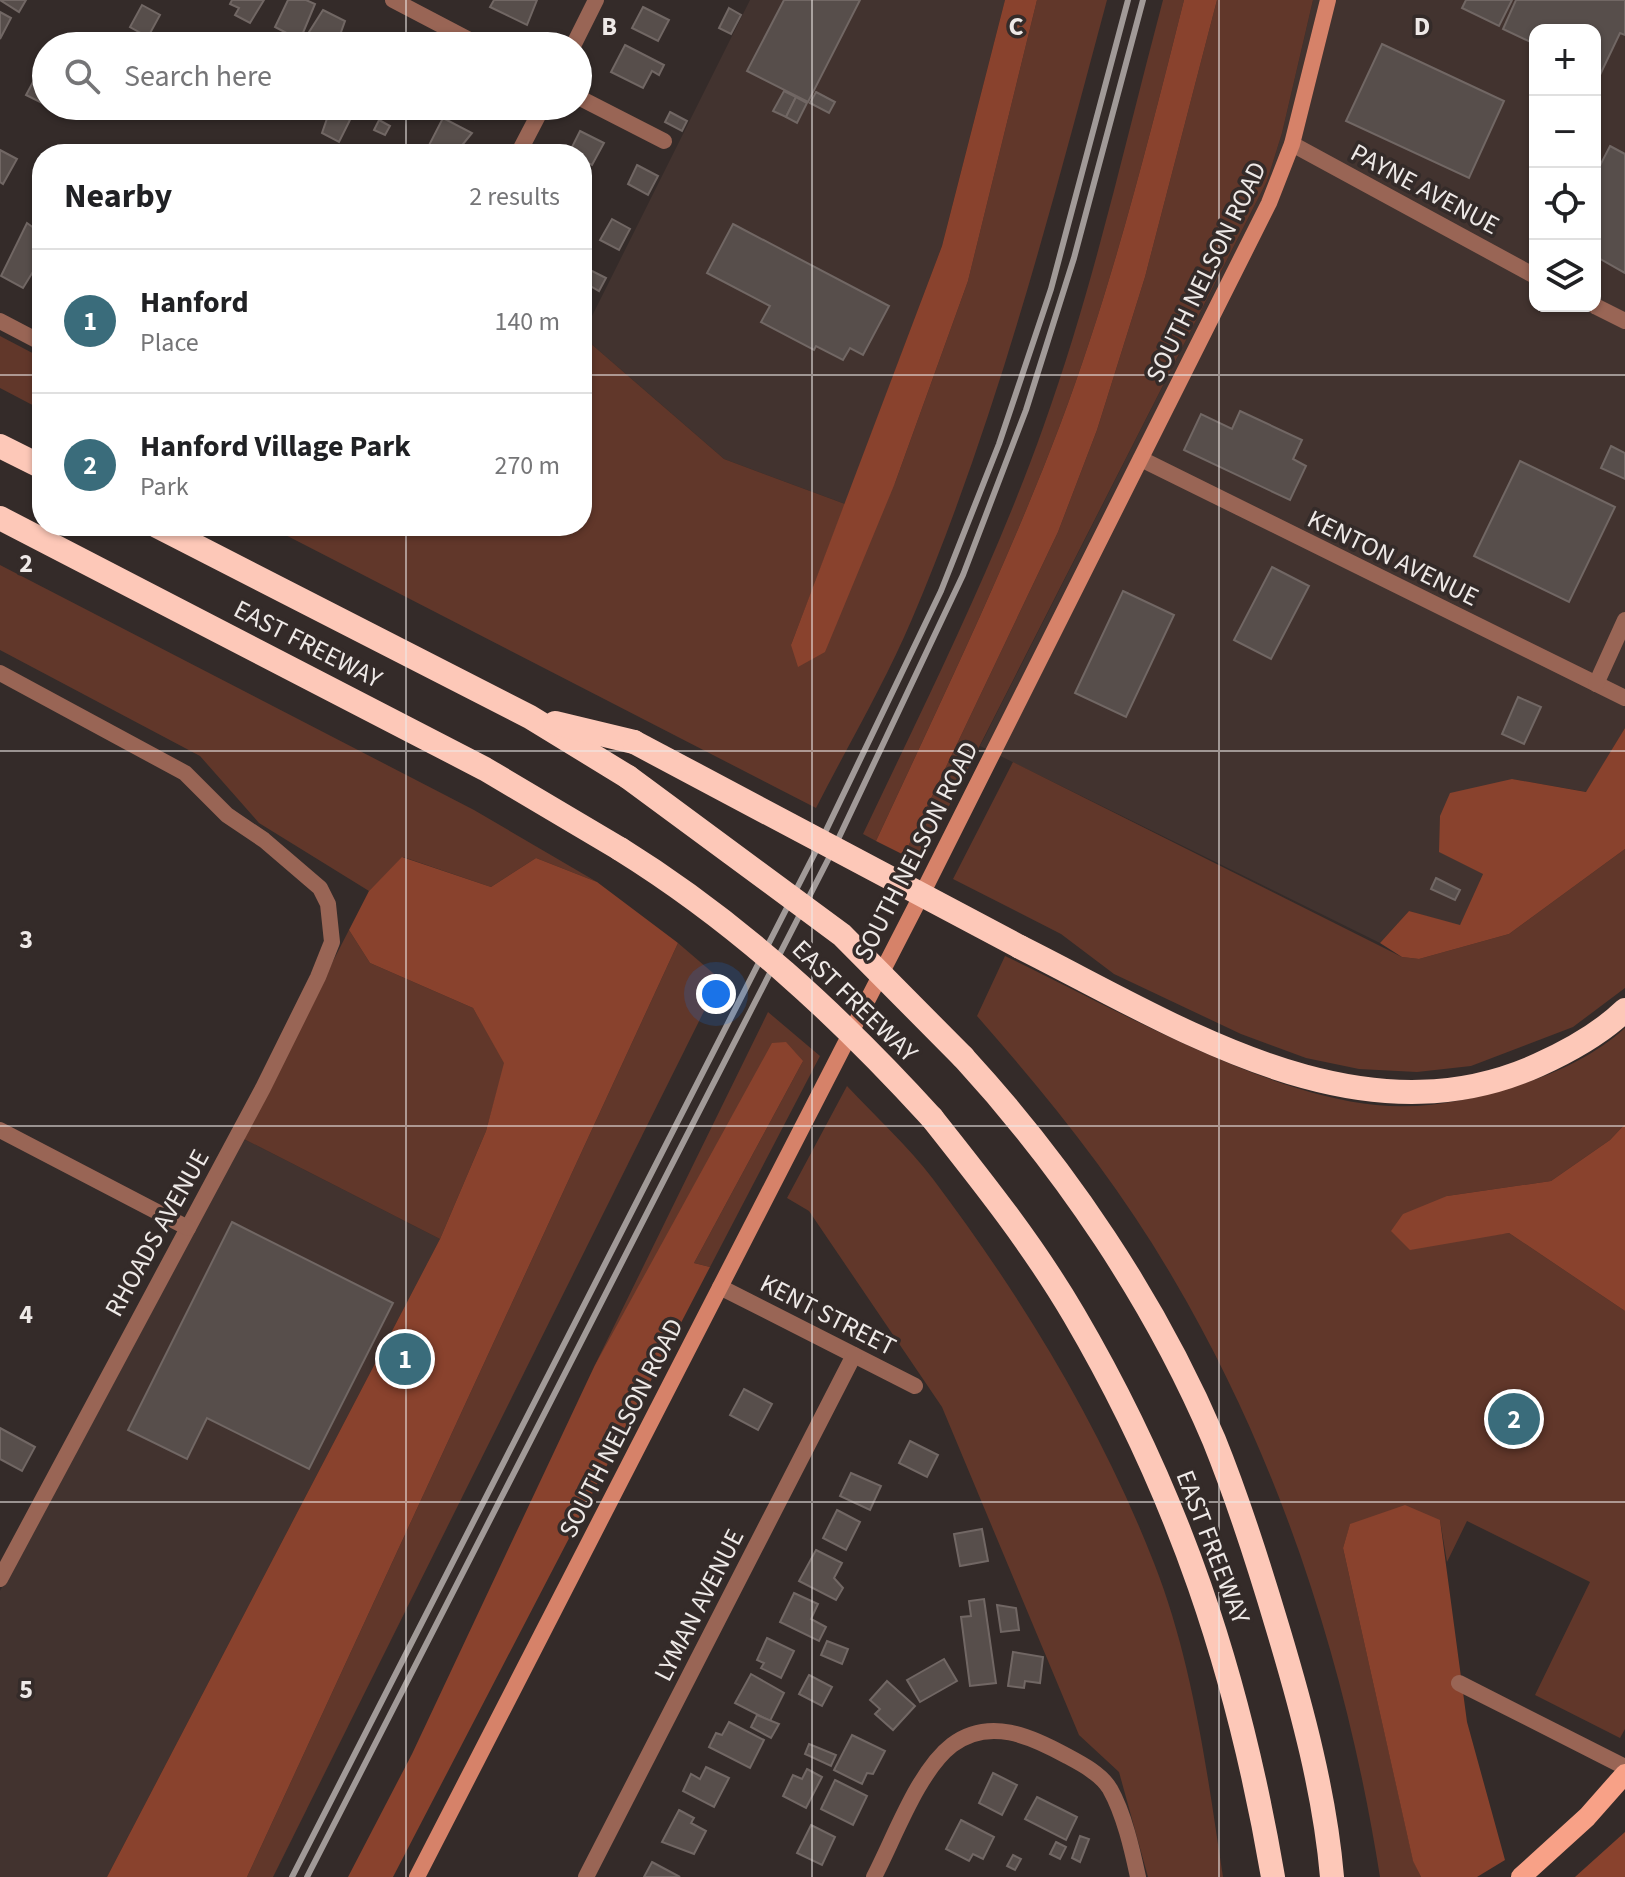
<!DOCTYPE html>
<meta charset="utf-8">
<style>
:root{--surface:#fff;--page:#f2f2f2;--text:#202124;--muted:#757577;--line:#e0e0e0;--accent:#3a6c7b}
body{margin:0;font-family:"Source Sans 3",sans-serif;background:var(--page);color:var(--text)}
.controls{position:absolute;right:24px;top:24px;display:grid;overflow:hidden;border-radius:16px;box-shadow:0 2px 6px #0004}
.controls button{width:72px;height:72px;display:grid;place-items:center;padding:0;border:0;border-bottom:2px solid var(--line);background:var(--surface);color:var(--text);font:40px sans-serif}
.you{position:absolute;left:716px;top:994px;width:28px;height:28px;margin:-20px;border:6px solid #fff;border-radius:50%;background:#1a73e8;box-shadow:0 0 0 12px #1a73e833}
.badge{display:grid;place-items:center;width:52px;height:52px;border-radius:50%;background:var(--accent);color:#fff;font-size:26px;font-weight:700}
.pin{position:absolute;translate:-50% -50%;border:4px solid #fff;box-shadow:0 2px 8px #0006}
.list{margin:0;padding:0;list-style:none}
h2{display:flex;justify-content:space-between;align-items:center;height:104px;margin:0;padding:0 32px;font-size:34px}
h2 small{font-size:26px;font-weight:400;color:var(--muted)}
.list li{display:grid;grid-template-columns:52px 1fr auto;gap:24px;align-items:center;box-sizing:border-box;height:144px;padding:0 32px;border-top:2px solid var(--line)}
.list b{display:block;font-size:30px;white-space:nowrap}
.list p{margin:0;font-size:26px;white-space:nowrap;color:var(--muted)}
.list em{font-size:26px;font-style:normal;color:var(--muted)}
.icon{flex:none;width:44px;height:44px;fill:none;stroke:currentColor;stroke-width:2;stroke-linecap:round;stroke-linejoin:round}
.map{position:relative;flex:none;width:1625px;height:1877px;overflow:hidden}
.search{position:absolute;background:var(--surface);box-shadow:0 2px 6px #0004;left:32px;top:32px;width:560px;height:88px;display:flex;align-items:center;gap:20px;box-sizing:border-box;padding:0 28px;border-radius:44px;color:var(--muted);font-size:30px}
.panel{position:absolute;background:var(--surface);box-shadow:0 2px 6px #0004;left:32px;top:144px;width:560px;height:392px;border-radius:32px}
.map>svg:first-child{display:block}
</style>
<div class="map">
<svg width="1625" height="1877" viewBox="0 0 1625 1877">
<rect width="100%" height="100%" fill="#342b29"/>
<g fill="#42332f" fill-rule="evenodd">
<polygon points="750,0 1005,0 942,246 845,504 724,459 582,336"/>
<path d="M1313,0H1625V728L1587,792L1512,779L1483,874L1460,926L1409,911L1380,943L980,746L1267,181L1282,133ZM1535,30H1595V306H1535Z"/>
<polygon points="242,1138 440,1239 107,1877 0,1877 0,1591"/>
</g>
<g fill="#61372a">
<path d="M1037,0H1107C1051,209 997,419 912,619C885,683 848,745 816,808L268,526H582V336L724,459L845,504L791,645L895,483L968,281Z"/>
<path d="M1163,0H1184C1148,143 1112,287 1060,425C1006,567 940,703 876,841L863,834C927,699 994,566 1044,425C1094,286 1125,142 1163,0Z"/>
<polygon points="1217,0 1313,0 1282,133 1267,181 920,863 904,855 1058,532 1097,430 1145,277"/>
<polygon points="0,336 42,358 42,410 0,388"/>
<polygon points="0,565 474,810 597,882 536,858 491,887 403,857 369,891 259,823 200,756 0,650"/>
<polygon points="1013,762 1402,957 1419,959 1509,934 1625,849 1625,988 1573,1027 1471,1066 1417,1072 1359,1069 1306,1058 1241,1034 1114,974 1061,934 953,879"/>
<polygon points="349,930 370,963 473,1008 505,1063 486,1131 440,1239 242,1138"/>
<polygon points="678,943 720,979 273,1877 247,1877"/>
<path d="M1005,956C1112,1007 1259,1093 1376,1105C1425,1110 1472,1100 1519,1085C1555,1074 1597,1054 1625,1028V1124L1610,1140L1551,1181L1447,1196L1469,1238L1509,1233L1625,1311V1729L1620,1738L1535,1695L1590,1582L1467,1521L1447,1562L1440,1520L1350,1525L1343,1548L1413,1860L1421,1877H1380C1347,1668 1281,1461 1173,1278C1118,1183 1049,1098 977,1016Z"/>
<polygon points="768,1012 820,1056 710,1267 694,1263 803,1061 594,1367"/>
<path d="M847,1086C875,1116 908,1146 933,1179C1022,1297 1100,1425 1154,1563C1193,1662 1207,1772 1223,1877H1148L1119,1772L1079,1735L942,1407L809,1211L787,1198Z"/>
</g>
<g fill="#89422d">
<polygon points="1005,0 1037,0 968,281 895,483 825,652 798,667 791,645 942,246"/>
<path d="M1184,0H1217L1145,277L1097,430L1058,532L904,855L876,841C940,703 1006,567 1060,425C1112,287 1148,143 1184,0Z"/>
<polygon points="1625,728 1625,849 1509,934 1419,959 1402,957 1380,943 1409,911 1460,925 1483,874 1439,852 1440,816 1450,793 1512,779 1586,792"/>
<polygon points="402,857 491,887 536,858 597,882 678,943 247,1877 107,1877 440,1239 486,1131 504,1063 473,1008 370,963 349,930 369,891"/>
<polygon points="786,1042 803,1061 694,1263 710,1267 393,1877 348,1877 412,1754 594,1367 772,1043"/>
<polygon points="1625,1124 1625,1311 1509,1233 1410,1250 1391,1231 1403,1214 1447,1196 1551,1181 1610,1140"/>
<polygon points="1405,1505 1440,1520 1467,1722 1505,1860 1477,1877 1421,1877 1413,1861 1343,1548 1350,1524"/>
<polygon points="1625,1832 1625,1877 1575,1877"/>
</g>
<g fill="#574e4b" stroke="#716764" stroke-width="2">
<polygon points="0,0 26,0 19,12"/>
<polygon points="232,0 264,0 250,23 235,15 239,8 230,4"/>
<polygon points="288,0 306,0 315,4 300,40 275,27"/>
<polygon points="494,0 537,0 527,25 490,7"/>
<polygon points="784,0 860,0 808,102 747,71"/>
<polygon points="1466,0 1512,0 1499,26 1462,8"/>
<polygon points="1516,0 1625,0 1625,35 1620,33 1600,75 1595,73 1595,30 1535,30 1535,44 1503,29"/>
<polygon points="142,5 160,15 148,37 130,27"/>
<polygon points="643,7 669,20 658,41 632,28"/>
<polygon points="729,8 741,15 731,34 719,28"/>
<polygon points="323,10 345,21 336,46 315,46 304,40"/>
<polygon points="0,12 11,18 0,39"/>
<polygon points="1382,44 1504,101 1469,178 1346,121"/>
<polygon points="625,45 664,65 659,75 652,71 643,88 611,72"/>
<polygon points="33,82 46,89 46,105 26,95"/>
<polygon points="784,91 796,97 786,117 773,111"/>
<polygon points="816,92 835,102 829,113 810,103"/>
<polygon points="796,97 807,103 797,123 786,117"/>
<polygon points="450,106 486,106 484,111 480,109 474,119"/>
<polygon points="330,110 350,120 339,142 322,133"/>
<polygon points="670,112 687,121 682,131 665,122"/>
<polygon points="443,118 472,133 455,154 436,154 427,149"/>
<polygon points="379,120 390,126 385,135 374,130"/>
<polygon points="580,131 604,143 592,165 582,160 582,154 569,153"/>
<polygon points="1610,146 1625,154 1625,273 1595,256 1595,175"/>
<polygon points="0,150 17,159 3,184 0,182"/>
<polygon points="637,165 658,176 648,195 628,184"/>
<polygon points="612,219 630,229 619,250 600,240"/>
<polygon points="27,223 42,234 42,257 23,288 1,276"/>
<polygon points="733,224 889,306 863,355 850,348 843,360 816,346 814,350 761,322 770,306 707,273"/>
<polygon points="588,269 606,278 599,291 582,281"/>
<polygon points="1240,411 1302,440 1293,459 1306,466 1290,500 1184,450 1201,414 1232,429"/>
<polygon points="1611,446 1625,453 1625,479 1601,468"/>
<polygon points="1520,461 1615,507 1569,602 1474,556"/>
<polygon points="1272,567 1309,586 1271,659 1234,640"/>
<polygon points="1123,591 1174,615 1126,717 1075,693"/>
<polygon points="1518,697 1541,707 1524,744 1502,734"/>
<polygon points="1436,878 1460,890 1455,900 1431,889"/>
<polygon points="232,1222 393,1303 309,1469 207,1418 187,1459 128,1430"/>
<polygon points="744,1389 772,1404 758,1430 730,1415"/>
<polygon points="0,1428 35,1447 22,1471 0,1459"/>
<polygon points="910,1441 938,1455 927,1477 899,1463"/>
<polygon points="851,1473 881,1486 870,1510 840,1496"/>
<polygon points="837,1510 860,1522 846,1550 823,1538"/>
<polygon points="982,1529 988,1561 960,1566 954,1534"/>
<polygon points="816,1550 842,1563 834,1578 843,1588 836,1600 799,1581"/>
<polygon points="794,1593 818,1604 811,1619 826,1627 819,1641 780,1622"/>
<polygon points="984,1599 996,1683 970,1686 961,1617 971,1616 969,1601"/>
<polygon points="997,1605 1016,1608 1019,1630 1001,1632"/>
<polygon points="767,1638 794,1651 781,1678 761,1668 764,1663 757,1660"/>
<polygon points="827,1641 848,1649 842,1664 821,1655"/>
<polygon points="1013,1652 1043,1657 1040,1683 1025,1681 1024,1688 1008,1686"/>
<polygon points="944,1659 957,1681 920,1702 907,1680"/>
<polygon points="751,1674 784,1693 770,1721 735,1703"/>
<polygon points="809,1675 832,1687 822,1706 799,1694"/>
<polygon points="887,1681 915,1706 893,1730 875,1714 880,1709 870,1700"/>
<polygon points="757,1715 779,1724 771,1738 751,1727"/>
<polygon points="729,1722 764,1740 750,1768 709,1747 716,1733 722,1735"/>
<polygon points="852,1735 885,1751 873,1774 867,1773 862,1784 834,1770"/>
<polygon points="809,1744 836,1755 831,1766 805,1754"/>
<polygon points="706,1767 729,1778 714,1807 683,1791 691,1774 700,1779"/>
<polygon points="807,1769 822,1777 806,1808 783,1796 793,1775 802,1779"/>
<polygon points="993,1773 1017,1785 1002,1815 979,1803"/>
<polygon points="835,1780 867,1796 853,1825 821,1809"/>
<polygon points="1037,1797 1077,1817 1066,1840 1025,1819"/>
<polygon points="679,1810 694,1818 691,1823 706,1831 694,1854 662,1842"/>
<polygon points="961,1820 994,1837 983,1859 973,1854 969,1861 946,1849"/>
<polygon points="811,1825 835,1837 822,1865 797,1853"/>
<polygon points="1080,1836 1089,1839 1080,1862 1072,1858"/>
<polygon points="1056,1842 1066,1847 1060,1859 1050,1854"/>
<polygon points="1013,1855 1021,1859 1015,1870 1007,1866"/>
<polygon points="652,1862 680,1877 644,1877"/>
</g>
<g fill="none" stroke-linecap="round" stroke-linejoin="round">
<g stroke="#996555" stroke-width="16">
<polyline points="393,0 481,46"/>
<polyline points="573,46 596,0"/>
<polyline points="578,97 664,141"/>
<polyline points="1292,144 1535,276"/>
<polyline points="518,154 543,106"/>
<polyline points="1595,306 1625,321"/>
<polyline points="0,321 42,343"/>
<polyline points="1141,459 1625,698"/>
<polyline points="0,673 185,773 227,815 264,840 320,888 328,904 332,942 318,977 263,1088 0,1579"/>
<polyline points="1596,684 1625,620"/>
<polyline points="0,1130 188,1228"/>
<polyline points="720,1287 915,1386"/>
<polyline points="1459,1683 1625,1767"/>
<polyline points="586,1877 854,1355"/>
<path d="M874,1877C894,1839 918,1771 952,1745C989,1717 1031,1736 1067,1756C1082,1764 1101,1774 1110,1789C1124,1814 1132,1849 1138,1877"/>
</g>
<polyline stroke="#d68269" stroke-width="16" points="417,1877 921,896 1269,203 1292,144 1328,0"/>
<polyline stroke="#f8a187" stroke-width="20" points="1521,1877 1587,1817 1625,1774"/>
<g stroke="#fdc8b8" stroke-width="24">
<polyline points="0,446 42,467"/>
<polyline points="0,518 485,769 620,849"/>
<polyline points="157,526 530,717 628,777"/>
<polyline points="555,723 634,742"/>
<path d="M1020,947C1178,1026 1358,1146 1538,1065C1569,1051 1600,1034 1625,1010"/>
<path d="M963,1057C1065,1168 1155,1301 1214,1440C1239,1502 1259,1565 1278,1629C1302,1709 1325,1794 1332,1877"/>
<path d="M932,1118C982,1181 1033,1245 1074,1315C1179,1494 1238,1673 1273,1877"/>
</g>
<g stroke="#a19a98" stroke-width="6">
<polyline points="292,1877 820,843 941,591 999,444 1051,289 1128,0"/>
<polyline points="307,1877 833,850 963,575 1026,410 1074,258 1143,0"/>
</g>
<g stroke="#fdc8b8" stroke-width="24">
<polyline points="634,742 1020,947"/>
<polyline points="628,777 842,935 963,1057"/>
<path d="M620,849C739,923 838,1015 932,1118"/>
</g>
</g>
<path fill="none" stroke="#eee9e7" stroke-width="2" stroke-opacity="0.55" d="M406,0V46M812,0V1877M1219,0V1877M406,106V154M0,375H42M582,375H1625M406,526V1877M0,751H1625M0,1126H1625M0,1502H1625"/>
<g text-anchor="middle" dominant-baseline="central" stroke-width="7" stroke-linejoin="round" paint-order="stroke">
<g font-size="26" fill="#eee9e7" stroke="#342b29">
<text transform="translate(1425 189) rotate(28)">PAYNE AVENUE</text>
<text transform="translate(1206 272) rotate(-64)">SOUTH NELSON ROAD</text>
<text transform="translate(1393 558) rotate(26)">KENTON AVENUE</text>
<text transform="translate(308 644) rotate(27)">EAST FREEWAY</text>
<text transform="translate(916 851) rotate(-63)">SOUTH NELSON ROAD</text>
<text transform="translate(855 1001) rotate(44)">EAST FREEWAY</text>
<text transform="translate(157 1233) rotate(-61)">RHOADS AVENUE</text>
<text transform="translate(828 1315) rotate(27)">KENT STREET</text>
<text transform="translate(621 1428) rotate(-63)">SOUTH NELSON ROAD</text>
<text transform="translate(1213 1547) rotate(69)">EAST FREEWAY</text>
<text transform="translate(699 1605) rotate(-63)">LYMAN AVENUE</text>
</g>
</g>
<g font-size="26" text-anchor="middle" font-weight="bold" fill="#eee9e7" stroke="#342b29" stroke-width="7" stroke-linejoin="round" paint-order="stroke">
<text x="609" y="35">B</text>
<text x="1016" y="35">C</text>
<text x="1422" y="35">D</text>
<text x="26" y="572">2</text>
<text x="26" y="948">3</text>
<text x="26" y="1323">4</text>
<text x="26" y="1698">5</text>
</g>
</svg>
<div class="controls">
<button>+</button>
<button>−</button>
<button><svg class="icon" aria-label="locate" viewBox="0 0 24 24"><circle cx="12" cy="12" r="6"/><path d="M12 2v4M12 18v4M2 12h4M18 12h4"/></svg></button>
<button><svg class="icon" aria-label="layers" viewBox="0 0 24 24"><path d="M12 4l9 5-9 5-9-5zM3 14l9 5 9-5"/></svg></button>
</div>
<div class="you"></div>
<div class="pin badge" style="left:405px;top:1359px">1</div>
<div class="pin badge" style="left:1514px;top:1419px">2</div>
<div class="search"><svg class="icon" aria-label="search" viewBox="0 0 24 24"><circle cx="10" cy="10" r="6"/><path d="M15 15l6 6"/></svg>Search here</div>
<section class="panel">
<h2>Nearby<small>2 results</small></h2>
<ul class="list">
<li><span class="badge">1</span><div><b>Hanford</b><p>Place</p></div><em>140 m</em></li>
<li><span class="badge">2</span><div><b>Hanford Village Park</b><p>Park</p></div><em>270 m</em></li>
</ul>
</section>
</div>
